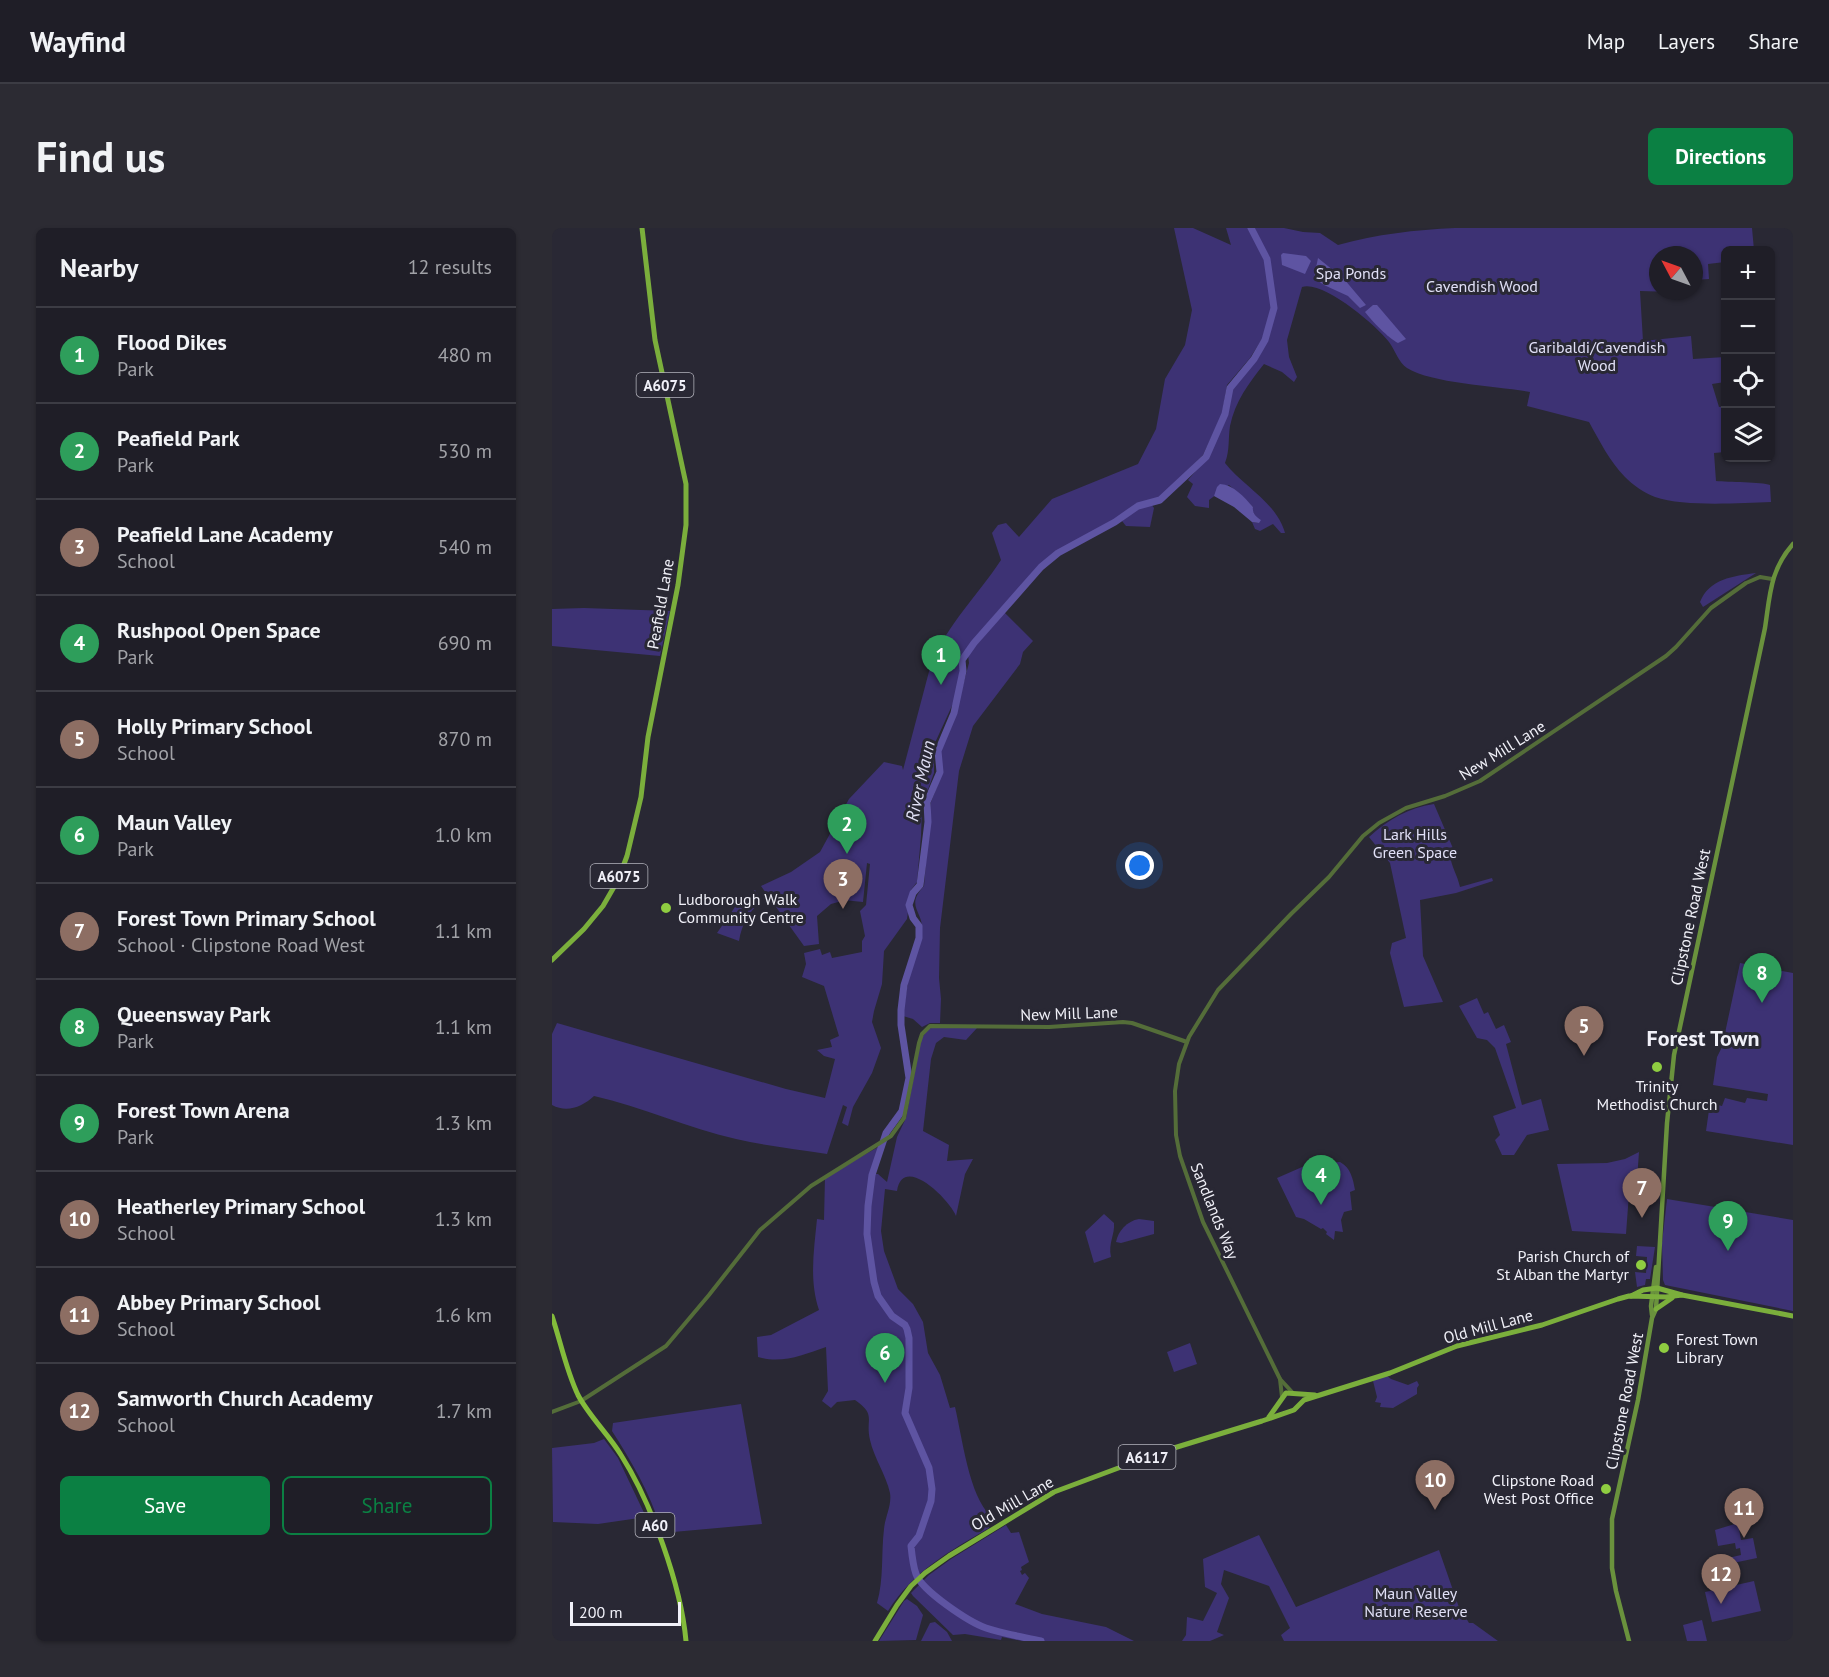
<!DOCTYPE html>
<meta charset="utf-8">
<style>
:root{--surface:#1f1e27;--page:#2c2b33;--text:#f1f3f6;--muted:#a1a2a7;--line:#3c3c44;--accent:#0b8043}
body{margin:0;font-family:"PT Sans",sans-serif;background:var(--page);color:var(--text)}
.controls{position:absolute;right:18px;top:18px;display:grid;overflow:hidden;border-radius:9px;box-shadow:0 2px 4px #0004}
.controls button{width:54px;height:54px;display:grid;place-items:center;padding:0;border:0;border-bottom:2px solid var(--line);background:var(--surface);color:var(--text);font:30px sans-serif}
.compass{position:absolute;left:1097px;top:18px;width:54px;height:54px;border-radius:50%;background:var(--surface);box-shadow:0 2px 4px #0004;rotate:311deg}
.scale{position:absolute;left:18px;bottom:15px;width:111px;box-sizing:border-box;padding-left:6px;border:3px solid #f0f0f8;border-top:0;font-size:16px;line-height:21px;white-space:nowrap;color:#f0f0f8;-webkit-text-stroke:4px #292834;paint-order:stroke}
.you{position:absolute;left:588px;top:638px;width:21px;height:21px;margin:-15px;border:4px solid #fff;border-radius:50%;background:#1a73e8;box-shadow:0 0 0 9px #1a73e833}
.badge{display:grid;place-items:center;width:39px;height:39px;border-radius:50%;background:var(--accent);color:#fff;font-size:20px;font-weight:700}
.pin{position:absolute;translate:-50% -50px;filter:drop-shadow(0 2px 3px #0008)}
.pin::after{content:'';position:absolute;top:32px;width:21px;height:18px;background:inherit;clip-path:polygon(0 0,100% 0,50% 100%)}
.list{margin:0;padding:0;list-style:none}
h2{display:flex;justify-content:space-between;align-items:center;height:78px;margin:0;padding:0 24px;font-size:26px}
h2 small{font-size:20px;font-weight:400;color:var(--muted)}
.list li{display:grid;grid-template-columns:39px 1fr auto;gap:18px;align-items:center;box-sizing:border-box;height:96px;padding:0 24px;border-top:2px solid var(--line)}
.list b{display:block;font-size:22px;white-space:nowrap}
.list p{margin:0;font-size:20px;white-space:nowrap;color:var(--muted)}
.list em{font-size:20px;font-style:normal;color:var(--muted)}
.actions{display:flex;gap:12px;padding:18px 24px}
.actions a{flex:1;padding:14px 0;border:2px solid var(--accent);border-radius:9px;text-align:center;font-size:21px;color:var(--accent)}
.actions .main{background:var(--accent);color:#fff}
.icon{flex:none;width:33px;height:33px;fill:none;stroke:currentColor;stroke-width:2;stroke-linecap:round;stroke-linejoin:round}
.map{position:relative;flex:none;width:1241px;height:1413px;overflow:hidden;border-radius:9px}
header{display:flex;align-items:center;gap:36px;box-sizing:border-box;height:84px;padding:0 30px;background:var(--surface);border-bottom:2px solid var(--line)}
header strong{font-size:28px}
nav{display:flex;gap:33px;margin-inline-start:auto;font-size:21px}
.intro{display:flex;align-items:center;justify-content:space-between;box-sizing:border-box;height:144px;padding:0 36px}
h1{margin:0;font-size:42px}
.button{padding:15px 27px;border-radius:9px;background:var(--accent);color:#fff;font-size:21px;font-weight:700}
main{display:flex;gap:36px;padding:0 36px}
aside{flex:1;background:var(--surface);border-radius:9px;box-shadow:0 2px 4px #0004}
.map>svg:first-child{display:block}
</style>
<header>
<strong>Wayfind</strong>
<nav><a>Map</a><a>Layers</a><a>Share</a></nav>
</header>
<div class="intro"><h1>Find us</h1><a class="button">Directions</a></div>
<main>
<aside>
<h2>Nearby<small>12 results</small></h2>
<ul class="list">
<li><span class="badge" style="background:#2e9e5b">1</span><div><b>Flood Dikes</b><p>Park</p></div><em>480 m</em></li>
<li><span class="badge" style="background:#2e9e5b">2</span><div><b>Peafield Park</b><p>Park</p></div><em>530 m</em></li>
<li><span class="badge" style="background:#8d6e63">3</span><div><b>Peafield Lane Academy</b><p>School</p></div><em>540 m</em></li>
<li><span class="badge" style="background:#2e9e5b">4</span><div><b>Rushpool Open Space</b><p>Park</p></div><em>690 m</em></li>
<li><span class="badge" style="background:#8d6e63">5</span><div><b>Holly Primary School</b><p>School</p></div><em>870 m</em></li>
<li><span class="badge" style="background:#2e9e5b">6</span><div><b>Maun Valley</b><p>Park</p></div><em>1.0 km</em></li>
<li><span class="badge" style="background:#8d6e63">7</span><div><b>Forest Town Primary School</b><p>School · Clipstone Road West</p></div><em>1.1 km</em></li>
<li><span class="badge" style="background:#2e9e5b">8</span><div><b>Queensway Park</b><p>Park</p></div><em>1.1 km</em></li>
<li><span class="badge" style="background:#2e9e5b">9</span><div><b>Forest Town Arena</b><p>Park</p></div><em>1.3 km</em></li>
<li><span class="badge" style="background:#8d6e63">10</span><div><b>Heatherley Primary School</b><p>School</p></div><em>1.3 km</em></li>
<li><span class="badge" style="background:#8d6e63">11</span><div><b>Abbey Primary School</b><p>School</p></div><em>1.6 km</em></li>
<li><span class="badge" style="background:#8d6e63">12</span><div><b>Samworth Church Academy</b><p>School</p></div><em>1.7 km</em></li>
</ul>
<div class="actions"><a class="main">Save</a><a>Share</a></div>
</aside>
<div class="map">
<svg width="1241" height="1413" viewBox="0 0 1241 1413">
<rect width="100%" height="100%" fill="#292834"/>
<g fill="#3d3274">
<path d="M622,0H641L679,17L674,0H732L751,4L768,5L786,17C825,6 863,2 903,0H1200L1202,22H1174L1173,34L1156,36L1157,51L1142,52V27H1106V63H1121V64L1088,63L1091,113L1139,108L1141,131L1173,129V154L1160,156L1167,179L1174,178L1173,224L1162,225L1164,253C1176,254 1210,254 1218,257L1219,274C1187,275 1132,279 1103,269C1092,265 1081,257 1073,249C1058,234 1047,212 1037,194L975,178L978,164C946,158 881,156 855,140C847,135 843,122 837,114C824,97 771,52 750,59L735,112L737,129L745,149L742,154L730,144L712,136C697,155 683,173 678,198C676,211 678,222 673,235C691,258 725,275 733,305H729L721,296L708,303L703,301L700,294L707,295L700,282L701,279L677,257L657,272V280L643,278L635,269L641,256L636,252L655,230L676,185L679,160L704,132L717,105L724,82L716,35L713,34L720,80L710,111L698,130L675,157L670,186L651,227L608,269L580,281L501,326L445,384L407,431L408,442L404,469L382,517V545L370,578L369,608L365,654L359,662L355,691L332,723L330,756L322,783L320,794L329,820L320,845L301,879L296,898L290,895L295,879L291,877L275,926C244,921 214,918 184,911C136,900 90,879 42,868C30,879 15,885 0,877V806L5,795L234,861L273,870L283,831L272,828L265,822L280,819L278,812L287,808L272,758L250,749L254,736L252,725L268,721L270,727L278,724L280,730L310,724V713L313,708L308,683L314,677L318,636L315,635L311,674L291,672L295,634H293L290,673L279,676L265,688L267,716L252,718L209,658L239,644L268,624L297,571L332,534L350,538L351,542L379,436C395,397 426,367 449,332L440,305L446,297L454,295L467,309L500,271L586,236L604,201L613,151L633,117L640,82Z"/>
<polygon points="599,276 602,280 598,299 574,298 570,293 589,278"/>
<path d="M1204,345L1151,379L1148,374C1157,351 1181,348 1204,345Z"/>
<polygon points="32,380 118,383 108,428 0,418 0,381"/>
<path d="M452,384L481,413L471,424L468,436L421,498L407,543L388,700L387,750L389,771L388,795H378L370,799L361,791L351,788C354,767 356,747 363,728C366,718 369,711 370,701C371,683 353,678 372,658L379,574L390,546L387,522L403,487L417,435L416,427Z"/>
<path d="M882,576L903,625L898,628C900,640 905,646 908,659L940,650L941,653L904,665L868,672L871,728L891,774L852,779L838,725L840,715L854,710L838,635L817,609C837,591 856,580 882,576Z"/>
<path d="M203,662L210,673C196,684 190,696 187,713L165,705L183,679Z"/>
<polygon points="1188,735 1241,745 1241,917 1154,903 1158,875 1170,878 1173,870 1193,875 1195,870 1215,873 1216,866 1161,857 1165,829 1170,819"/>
<polygon points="925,770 932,786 936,784 944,801 952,797 959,814 954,816 970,877 989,871 997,902 975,907 962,927 950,927 943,912 948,907 941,888 964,880 943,820 935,812 925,810 907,778"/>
<path d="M383,799L425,800L414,812L392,809L384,815L379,831L371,903L397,917L395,933L421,931L413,946L404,988C398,972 351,925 345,963L333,961L329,1003L332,1023L346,1061L361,1076L371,1094L376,1125L388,1147L398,1180L403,1179C410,1208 417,1269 439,1288L437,1300C398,1323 361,1343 336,1383L325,1375C332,1350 329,1326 332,1301C333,1289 340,1277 338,1265C334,1247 322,1230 318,1212C313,1191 325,1187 303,1172L285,1174L279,1180L270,1173L276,1163L274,1119C251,1127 230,1136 206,1129L205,1109L219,1107L267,1082C257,1052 262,1022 265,991L272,992L273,949L328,918L319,946H326L335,954L345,909L354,890L369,811L376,801Z"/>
<polygon points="1087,924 1085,952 1078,952 1074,1006 1020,1003 1005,936 1055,935 1073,931"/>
<path d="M788,934C799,940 801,951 803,962L798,964L800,982L792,984L789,992L791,1004L783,1003L782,1012L774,1006L775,1004L771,1000L769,1001L752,991L744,989L725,950L757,936Z"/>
<polygon points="1115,971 1241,992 1241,1083 1113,1057 1111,1052 1110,1015"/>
<path d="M552,986L562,995C563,1007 556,1015 559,1029L542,1035L533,1004Z"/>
<path d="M587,991L602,993V1006L569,1015L564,1014C566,1003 575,993 587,991Z"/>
<polygon points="1085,1018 1103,1019 1098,1051 1094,1051 1093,1057 1085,1059 1083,1044 1094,1045 1095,1029 1084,1028"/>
<polygon points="638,1115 645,1136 622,1144 615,1124"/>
<polygon points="834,1147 839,1151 856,1157 865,1153 867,1157 865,1160 865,1166 841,1180 828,1179 829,1175 823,1174 825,1169 821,1153"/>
<path d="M189,1176L210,1296L110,1305C101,1270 80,1234 60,1203L61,1195Z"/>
<polygon points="52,1211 66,1230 94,1289 46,1296 1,1294 0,1220 42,1215"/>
<polygon points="1186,1295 1189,1312 1201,1310 1205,1330 1181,1335 1182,1341 1161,1345 1159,1334 1189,1327 1188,1320 1184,1321 1183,1315 1166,1318 1163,1302"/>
<polygon points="454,1297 459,1305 467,1304 477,1334 469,1339 470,1342 468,1343 470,1347 473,1345 477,1350 463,1376 490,1386 554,1399 582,1413 470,1413 450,1409 449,1412 413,1406 401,1407 361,1368 359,1365 377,1347 399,1331"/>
<polygon points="707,1307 744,1379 887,1322 910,1388 914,1390 917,1395 921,1395 946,1413 732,1413 729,1407 738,1400 717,1358 672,1342 669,1356 677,1370 665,1404 672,1407 658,1413 630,1413 634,1407 635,1389 651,1393 665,1365 653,1359 651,1331"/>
<polygon points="1202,1353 1209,1383 1160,1394 1153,1364"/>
<polygon points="355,1371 365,1378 371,1387 364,1412 327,1413 352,1373"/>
<polygon points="1150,1392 1155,1413 1135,1413 1131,1397"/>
<polygon points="383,1394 395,1404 400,1413 369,1413 378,1395"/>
</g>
<g fill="#5e54a2">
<polygon points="731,25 754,28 759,33 753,46 730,37 729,27"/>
<polygon points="766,30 792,51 814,77 808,80 796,68 772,57 762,50"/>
<path d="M821,77H825L854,111L846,115C836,110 820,93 813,84Z"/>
<path d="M668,256C682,257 692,269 701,279C700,285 704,289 709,292L707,295L700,294L682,279L662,268L665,259Z"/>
</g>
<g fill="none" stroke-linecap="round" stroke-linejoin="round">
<path stroke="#5e54a2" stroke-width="7" d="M489,1413C471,1409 452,1406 434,1400C417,1394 370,1363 364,1346C361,1338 360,1328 359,1318L367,1308L379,1273L380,1261L377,1240L353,1185L357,1160V1110L355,1101L353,1097L340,1088L326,1068L322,1054L315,1006L316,978L320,947L334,905L350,883L357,850L349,797V782L352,757L367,710V698L361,690L357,677L361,665L368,657L376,594L375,574L388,544L386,523L402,485L411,443L410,432L422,415L489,339L506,325L563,294L586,278L608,272L654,229L673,186L678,160L702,131L713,112L722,80L715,31L699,0"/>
<g stroke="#546d39" stroke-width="4">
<polyline points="728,1151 730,1169"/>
<polyline points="740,1164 728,1151 651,994 628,928 624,907 623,863 627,836 637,809 666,762 739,686 777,649 811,608 827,595 854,580 893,568 928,553 1114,428 1124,419 1159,380 1194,355 1208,349 1220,351"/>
<polyline points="0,1184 29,1173 114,1118 157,1067 208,1002 259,958 339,908 352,890 367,815 370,806 378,798 497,799 571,794 580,795 635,814"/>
</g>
<g stroke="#6a923d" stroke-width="4.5">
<polyline points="1100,1087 1099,1078 1104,1039"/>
<path d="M1077,1413L1064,1363L1060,1340V1291L1086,1172L1100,1090L1104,1081L1115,895L1122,827L1213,400C1218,367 1218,342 1241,316"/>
</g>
<g stroke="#7baf3c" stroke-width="5">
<polyline points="0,732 32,701 51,678 66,652 75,628 89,569 96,509 126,357 134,297 134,256 103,112 90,0"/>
<polyline points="1079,1068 1091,1062 1105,1060 1130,1067 1241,1088"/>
<polyline points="1104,1081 1120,1070"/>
<polyline points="717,1189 734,1165 763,1167"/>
<polyline points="323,1413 345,1377 359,1358 373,1345 397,1328 502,1264 612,1223 710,1193 742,1182 752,1172 838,1145 905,1118 990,1097 1066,1071 1077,1068 1114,1069 1130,1067"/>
</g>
<path stroke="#83bc3b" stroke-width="5" d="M0,1088C9,1115 14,1142 26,1167C37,1188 57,1207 69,1227C99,1274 129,1357 134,1413"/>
</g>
<g fill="#8fcd41" stroke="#292834" stroke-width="2">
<circle cx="114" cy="680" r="6"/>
<circle cx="1105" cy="839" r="6"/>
<circle cx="1089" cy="1037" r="6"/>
<circle cx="1112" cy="1120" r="6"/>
<circle cx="1054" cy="1261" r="6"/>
</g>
<g text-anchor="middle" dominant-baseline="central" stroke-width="6" stroke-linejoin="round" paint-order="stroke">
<g fill="#292834" stroke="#b4b4bd" stroke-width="1.5">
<rect x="84.5" y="145" width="57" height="24" rx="4.5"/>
<rect x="38.5" y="636" width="57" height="24" rx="4.5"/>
<rect x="566.5" y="1217" width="57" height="24" rx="4.5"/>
<rect x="83.5" y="1285" width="39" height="24" rx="4.5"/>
</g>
<g font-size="15" font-weight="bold" fill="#f0f0f8">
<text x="113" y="157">A6075</text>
<text x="67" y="648">A6075</text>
<text x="595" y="1229">A6117</text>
<text x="103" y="1297">A60</text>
</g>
<g font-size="16" fill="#e1e0f7" stroke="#292834">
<text x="799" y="45">Spa Ponds</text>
<text x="930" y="58">Cavendish Wood</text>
<text x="1045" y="119">Garibaldi/Cavendish<tspan x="1045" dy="18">Wood</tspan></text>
<text x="863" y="606">Lark Hills<tspan x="863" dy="18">Green Space</tspan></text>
<text x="864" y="1365">Maun Valley<tspan x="864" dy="18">Nature Reserve</tspan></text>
</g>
<g font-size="16" fill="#f0f0f8" stroke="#292834">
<text transform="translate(108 376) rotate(-80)">Peafield Lane</text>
<text transform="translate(950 522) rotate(-32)">New Mill Lane</text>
<text transform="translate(1138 689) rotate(-78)">Clipstone Road West</text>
<text transform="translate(517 785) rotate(-2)">New Mill Lane</text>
<text transform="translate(663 983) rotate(68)">Sandlands Way</text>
<text transform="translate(936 1098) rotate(-15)">Old Mill Lane</text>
<text transform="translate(1072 1173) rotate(-79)">Clipstone Road West</text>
<text transform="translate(460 1275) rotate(-30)">Old Mill Lane</text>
</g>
<g font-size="16" fill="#f0f0f8" stroke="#292834" text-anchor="start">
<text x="126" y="671">Ludborough Walk<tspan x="126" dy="18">Community Centre</tspan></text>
<text x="1105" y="858" text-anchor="middle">Trinity<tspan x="1105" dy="18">Methodist Church</tspan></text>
<text x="1077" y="1028" text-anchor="end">Parish Church of<tspan x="1077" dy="18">St Alban the Martyr</tspan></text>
<text x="1124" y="1111">Forest Town<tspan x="1124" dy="18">Library</tspan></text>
<text x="1042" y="1252" text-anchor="end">Clipstone Road<tspan x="1042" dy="18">West Post Office</tspan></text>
</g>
<g font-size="18" font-style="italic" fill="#e1e0f6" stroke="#292834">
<text transform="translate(368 553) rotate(-78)">River Maun</text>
</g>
<g font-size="22" font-weight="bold" fill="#f0f0f8" stroke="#292834">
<text x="1151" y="810">Forest Town</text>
</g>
</g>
</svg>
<div class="controls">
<button>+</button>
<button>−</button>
<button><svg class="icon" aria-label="locate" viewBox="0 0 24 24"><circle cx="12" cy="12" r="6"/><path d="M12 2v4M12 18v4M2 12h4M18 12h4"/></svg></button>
<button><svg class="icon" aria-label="layers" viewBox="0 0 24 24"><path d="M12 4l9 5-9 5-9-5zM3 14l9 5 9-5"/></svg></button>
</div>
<svg class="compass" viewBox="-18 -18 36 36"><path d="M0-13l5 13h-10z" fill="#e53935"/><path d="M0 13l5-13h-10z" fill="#a1a2a7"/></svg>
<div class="scale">200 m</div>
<div class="you"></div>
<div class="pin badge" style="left:389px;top:457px;background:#2e9e5b">1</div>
<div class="pin badge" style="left:295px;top:626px;background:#2e9e5b">2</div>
<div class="pin badge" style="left:291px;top:681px;background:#8d6e63">3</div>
<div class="pin badge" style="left:769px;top:977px;background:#2e9e5b">4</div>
<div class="pin badge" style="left:1032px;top:828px;background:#8d6e63">5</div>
<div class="pin badge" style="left:333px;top:1155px;background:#2e9e5b">6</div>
<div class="pin badge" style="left:1090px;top:990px;background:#8d6e63">7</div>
<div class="pin badge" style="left:1210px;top:775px;background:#2e9e5b">8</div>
<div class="pin badge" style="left:1176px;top:1023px;background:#2e9e5b">9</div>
<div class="pin badge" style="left:883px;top:1282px;background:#8d6e63">10</div>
<div class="pin badge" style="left:1192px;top:1310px;background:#8d6e63">11</div>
<div class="pin badge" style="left:1169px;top:1376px;background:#8d6e63">12</div>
</div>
</main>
